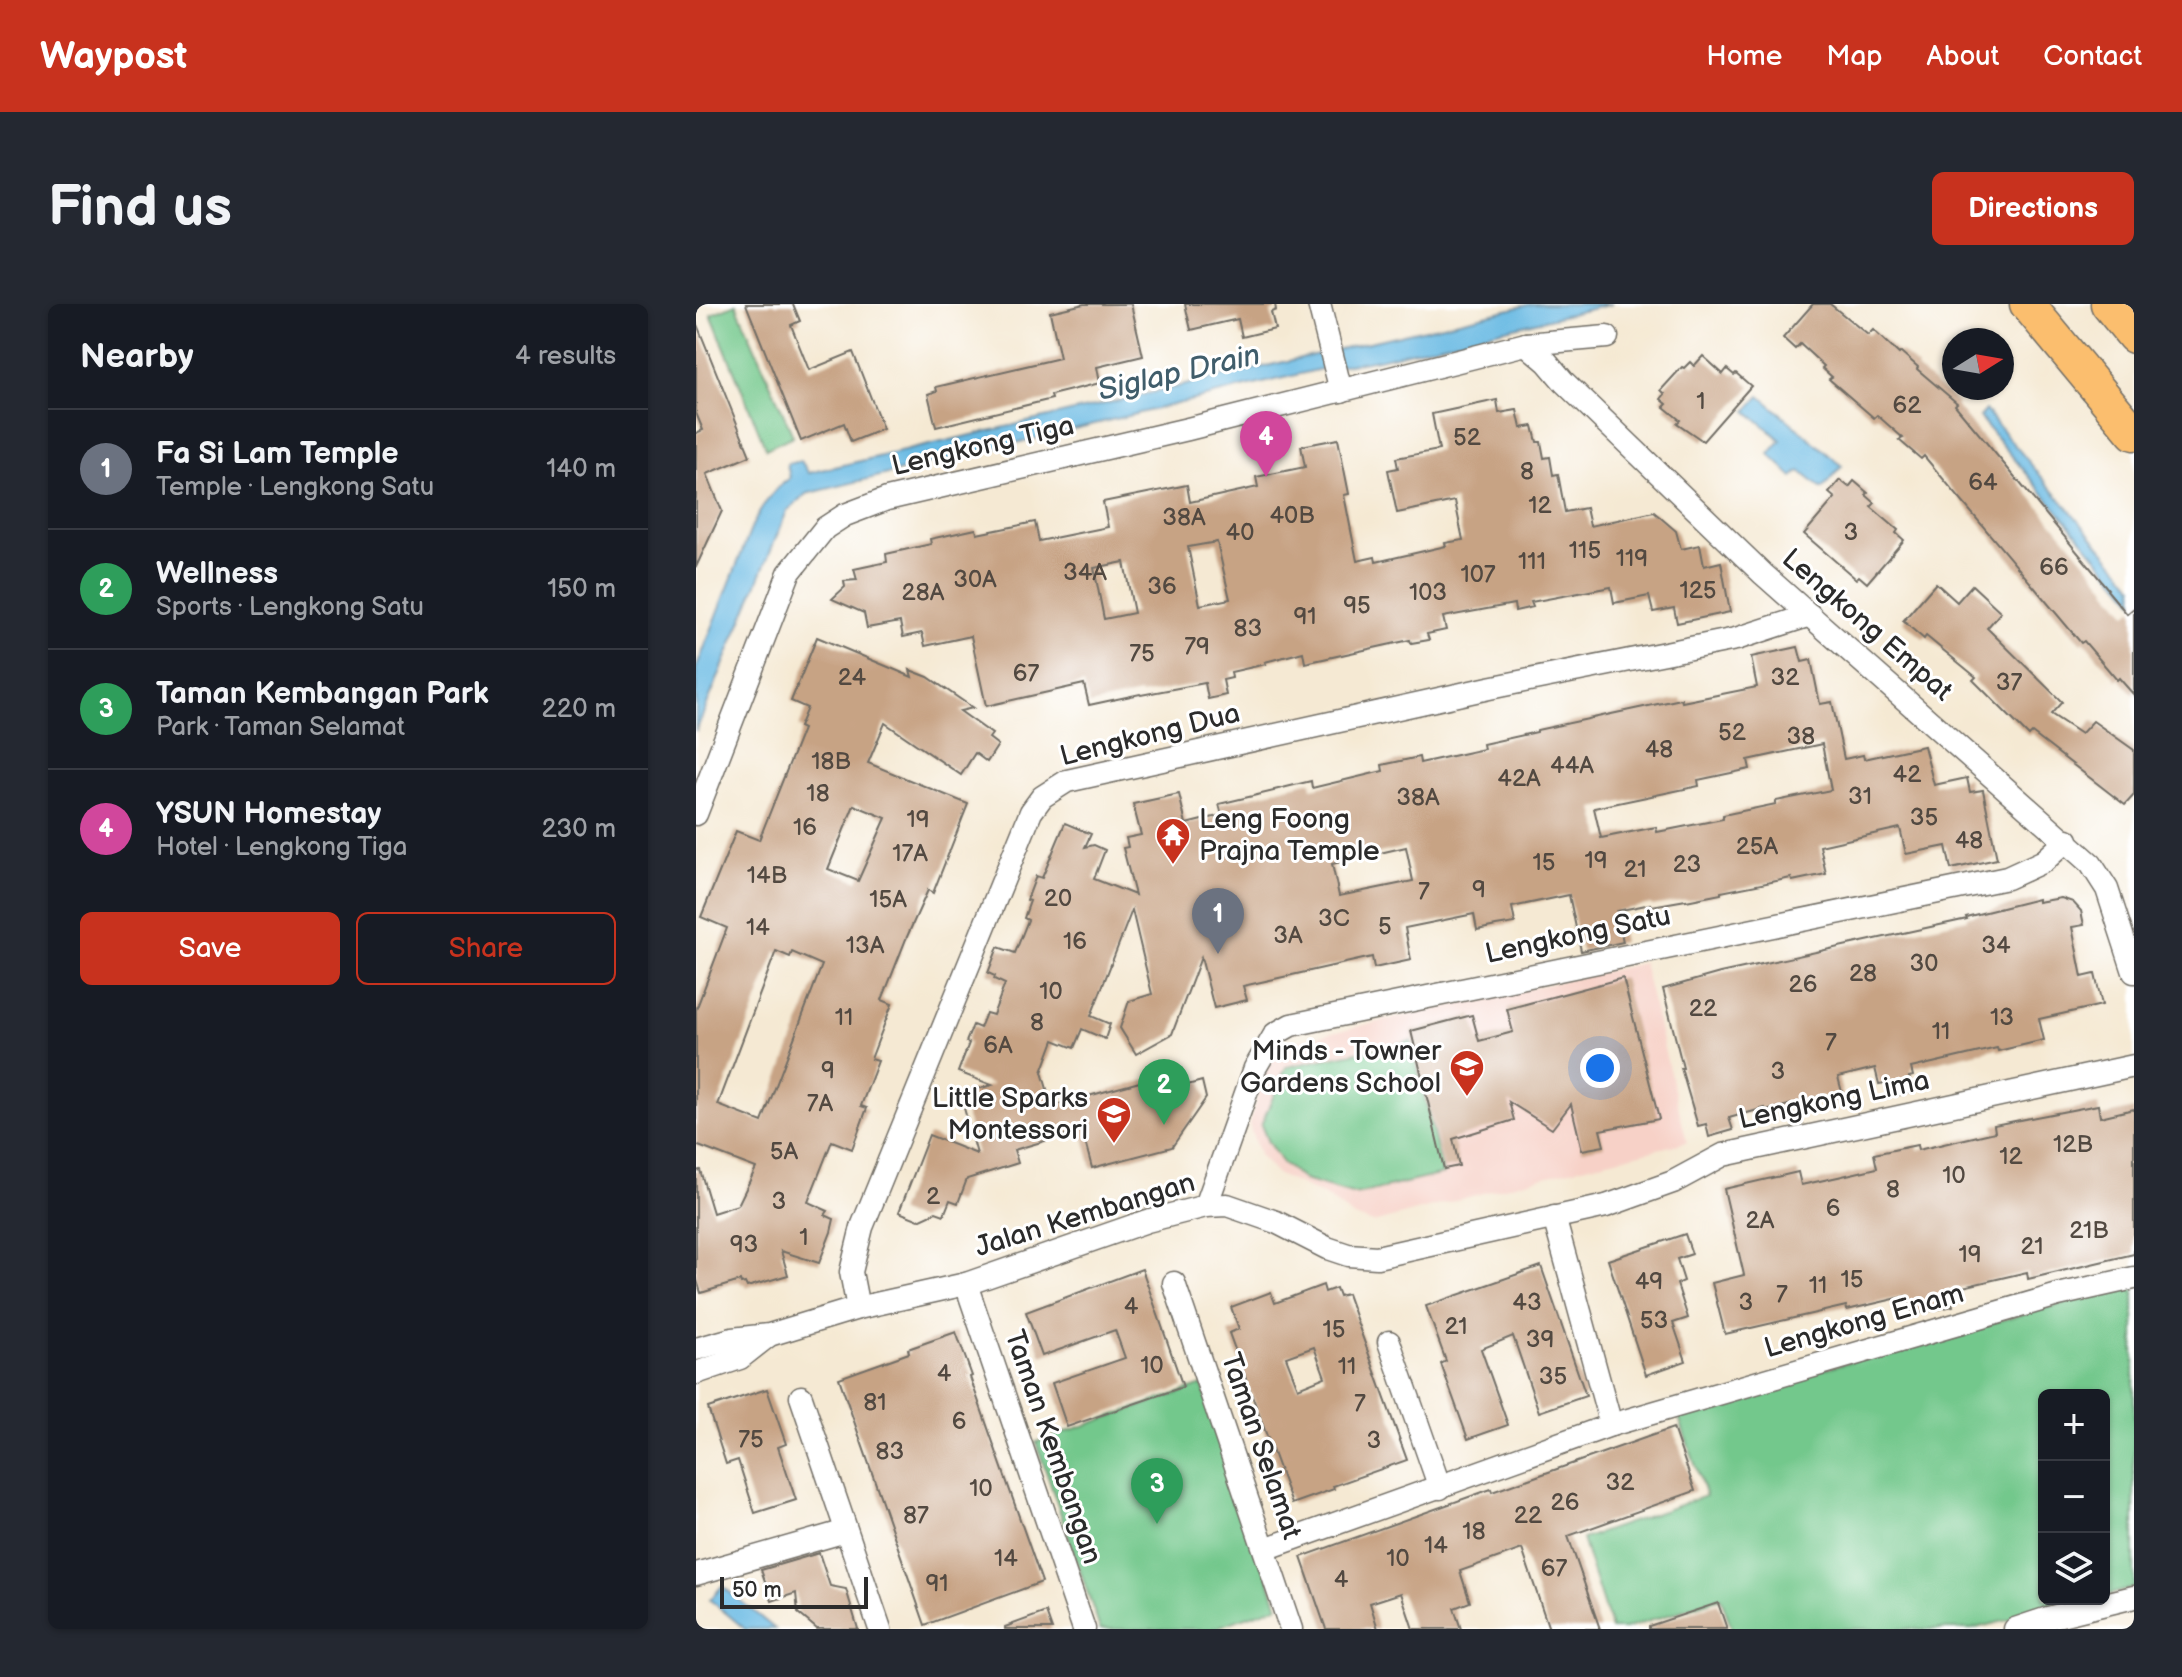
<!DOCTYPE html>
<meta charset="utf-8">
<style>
:root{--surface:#171b24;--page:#242831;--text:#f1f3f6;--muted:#9ea1a6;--line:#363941;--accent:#c8321e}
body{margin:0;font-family:"Balsamiq Sans",sans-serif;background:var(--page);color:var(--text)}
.controls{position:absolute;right:24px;bottom:24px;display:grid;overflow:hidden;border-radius:12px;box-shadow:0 2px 6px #0004}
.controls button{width:72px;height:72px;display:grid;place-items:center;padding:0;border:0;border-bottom:2px solid var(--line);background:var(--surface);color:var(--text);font:40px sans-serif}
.compass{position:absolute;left:1246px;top:24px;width:72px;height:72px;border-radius:50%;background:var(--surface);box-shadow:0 2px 6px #0004;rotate:79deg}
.scale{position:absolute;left:24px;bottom:20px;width:148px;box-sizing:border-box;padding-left:8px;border:4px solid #2b2b2b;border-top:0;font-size:22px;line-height:28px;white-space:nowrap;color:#2b2b2b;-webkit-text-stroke:6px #fff;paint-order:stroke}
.you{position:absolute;left:904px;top:764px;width:28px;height:28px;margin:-20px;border:6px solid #fff;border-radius:50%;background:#1a73e8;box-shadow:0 0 0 12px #1a73e833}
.badge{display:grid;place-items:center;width:52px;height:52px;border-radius:50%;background:var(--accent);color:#fff;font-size:26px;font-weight:700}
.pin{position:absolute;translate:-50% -66px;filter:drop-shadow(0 2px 4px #0008)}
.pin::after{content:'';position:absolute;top:42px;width:28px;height:24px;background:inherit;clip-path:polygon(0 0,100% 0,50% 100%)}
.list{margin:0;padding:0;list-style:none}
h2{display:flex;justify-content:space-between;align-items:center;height:104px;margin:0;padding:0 32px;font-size:34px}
h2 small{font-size:26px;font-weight:400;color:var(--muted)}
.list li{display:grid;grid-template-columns:52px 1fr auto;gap:24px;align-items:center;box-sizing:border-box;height:120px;padding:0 32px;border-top:2px solid var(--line)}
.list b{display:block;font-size:30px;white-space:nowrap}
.list p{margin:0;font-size:26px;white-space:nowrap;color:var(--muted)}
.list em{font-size:26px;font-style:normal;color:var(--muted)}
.actions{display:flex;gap:16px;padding:24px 32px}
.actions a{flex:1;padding:18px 0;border:2px solid var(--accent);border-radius:12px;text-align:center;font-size:28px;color:var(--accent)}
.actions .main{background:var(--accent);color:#fff}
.icon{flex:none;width:44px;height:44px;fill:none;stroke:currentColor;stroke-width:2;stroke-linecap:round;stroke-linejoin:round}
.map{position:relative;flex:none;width:1438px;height:1325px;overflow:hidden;border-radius:12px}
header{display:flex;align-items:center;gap:48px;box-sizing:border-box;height:112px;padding:0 40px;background:var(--accent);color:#fff}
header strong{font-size:38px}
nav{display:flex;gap:44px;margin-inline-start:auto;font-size:28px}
.intro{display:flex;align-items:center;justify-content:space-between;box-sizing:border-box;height:192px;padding:0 48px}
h1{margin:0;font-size:56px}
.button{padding:20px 36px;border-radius:12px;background:var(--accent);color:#fff;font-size:28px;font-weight:700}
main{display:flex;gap:48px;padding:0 48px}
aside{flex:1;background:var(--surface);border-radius:12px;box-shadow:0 2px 6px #0004}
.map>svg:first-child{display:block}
</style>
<header>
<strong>Waypost</strong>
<nav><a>Home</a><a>Map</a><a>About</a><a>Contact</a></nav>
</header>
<div class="intro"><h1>Find us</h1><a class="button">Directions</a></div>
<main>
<aside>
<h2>Nearby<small>4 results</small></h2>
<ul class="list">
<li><span class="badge" style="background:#6b7280">1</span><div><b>Fa Si Lam Temple</b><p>Temple · Lengkong Satu</p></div><em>140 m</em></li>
<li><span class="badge" style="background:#2e9e5b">2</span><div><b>Wellness</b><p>Sports · Lengkong Satu</p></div><em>150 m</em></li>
<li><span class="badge" style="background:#2e9e5b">3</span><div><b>Taman Kembangan Park</b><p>Park · Taman Selamat</p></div><em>220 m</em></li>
<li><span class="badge" style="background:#d1479c">4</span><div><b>YSUN Homestay</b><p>Hotel · Lengkong Tiga</p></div><em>230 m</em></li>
</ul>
<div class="actions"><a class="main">Save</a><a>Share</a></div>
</aside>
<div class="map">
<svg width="1438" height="1325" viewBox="0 0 1438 1325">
<rect width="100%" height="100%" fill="#fff"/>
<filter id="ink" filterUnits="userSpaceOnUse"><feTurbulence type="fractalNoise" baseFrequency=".0125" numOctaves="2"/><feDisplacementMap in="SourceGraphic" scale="16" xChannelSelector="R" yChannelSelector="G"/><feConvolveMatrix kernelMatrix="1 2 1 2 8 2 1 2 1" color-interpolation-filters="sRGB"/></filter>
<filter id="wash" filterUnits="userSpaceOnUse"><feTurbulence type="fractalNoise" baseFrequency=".006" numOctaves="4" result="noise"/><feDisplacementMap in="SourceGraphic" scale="32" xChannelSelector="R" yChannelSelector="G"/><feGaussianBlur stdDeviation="1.8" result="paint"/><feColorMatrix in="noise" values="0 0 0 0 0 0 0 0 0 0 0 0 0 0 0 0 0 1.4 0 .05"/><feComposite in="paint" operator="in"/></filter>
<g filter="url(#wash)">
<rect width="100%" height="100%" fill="#f5e9d3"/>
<polygon fill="#f7d1c7" points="947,659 991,838 849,872 677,919 658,913 629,892 580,870 563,851 553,820 569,767 587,743 606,735"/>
<g fill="#73c88c" stroke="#4f7a5c" stroke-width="2">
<polygon points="40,0 97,132 70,145 15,10"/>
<polygon points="715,737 747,870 659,891 608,876 586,859 572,838 565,821 590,763"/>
<polygon points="1438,980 1438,1284 1408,1292 1408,1091 1348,1091 1348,1295 1396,1295 1276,1325 1036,1325 1025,1294 929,1325 915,1325 886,1235 1010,1192 980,1105"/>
<polygon points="506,1081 582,1302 516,1325 404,1325 340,1138"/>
</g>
<g fill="#67b9e3" stroke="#497287" stroke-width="2">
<path d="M836,0H916L682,55L625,65L110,190L91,207L0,427V365L57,220C67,201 76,187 94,174L91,160L105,157L113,169Z"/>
<polygon points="1064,92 1146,162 1126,185 1104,167 1097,173 1073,150 1085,136 1051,107"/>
<polygon points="1289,106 1438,282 1438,297 1283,113"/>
<polygon points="26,1282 79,1325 49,1325 14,1296"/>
</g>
<g id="blocks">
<g fill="#c7a384" fill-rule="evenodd">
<polygon points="50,0 97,0 104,17 95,21 113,66 157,48 187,125 155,138 148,119 105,137"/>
<polygon points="388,0 435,0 447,52 401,63 404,79 355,91 356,95 240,123 232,90 241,87 240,83 364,54 354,8"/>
<polygon points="489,0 579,0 580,6 575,8 579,25 546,33 542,15 495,26"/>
<polygon points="1117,0 1134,0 1172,31 1177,26 1203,50 1205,48 1222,63 1221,65 1261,99 1259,101 1412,285 1411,286 1431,310 1438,304 1438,391 1423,374 1421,376 1388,337 1385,339 1228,152 1225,155 1203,136 1207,134 1181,111 1178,114 1133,75 1136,73 1126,64 1128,62 1104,40 1099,45 1087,34"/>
<polygon points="0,18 54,152 11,170 26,207 0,263 0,129 7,126 0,109"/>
<polygon points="1007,52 1027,70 1031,65 1038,71 1040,69 1055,82 1007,137 981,119 984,116 968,103 971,100 965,95 969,90 965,86 986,63 988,64 994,58 998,62"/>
<path d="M801,96L803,109L821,106L825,124L837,122L841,138H845L848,154L854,153L857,171L862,170L869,208L890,204L894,222L958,208L980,227L985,245L1004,241L1008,262L1025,258L1034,308L981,319L978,304L957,308L953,292L918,299L915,283L835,298L837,303L819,307L818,300L747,313L750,326L731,330L733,336L715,339L714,336L609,359L607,348L569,358L570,360L535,368L536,374L527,376L530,391L512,395L509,379L445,391L444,390L393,401L388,380L290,402L275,332L229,342L226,329L207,333L204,318L171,324L168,309L136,295L149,283L148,277L161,276L158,265L191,258L190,250L235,240L234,235L280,225L281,230L339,218L343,237L412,223L407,198L491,181L494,198L562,183L560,173L609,163L605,142L642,135L653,190L648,191L661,257L679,253L680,258L750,242L749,239L767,236L759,197L701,209L692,166L702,164L700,154L743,146L736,110ZM521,238L534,295L504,301L492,243ZM428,258L438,309L408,315L398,264Z"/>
<polygon points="1144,176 1153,183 1158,177 1172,189 1170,191 1179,199 1175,203 1202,226 1200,229 1208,236 1171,279 1163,272 1160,275 1108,230 1139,194 1133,189"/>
<polygon points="1240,279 1261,298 1276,281 1305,308 1291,324 1366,398 1355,410 1385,430 1397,417 1438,446 1438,491 1429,501 1336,429 1333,432 1277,376 1280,373 1230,332 1228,335 1207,317"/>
<path d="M121,333L216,373L214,366L232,373L277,404L264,407L296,430L293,434L302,441L291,458L279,449L265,471L189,419L172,459L272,500L237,589L232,586L210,635L186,696L196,700L175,755L182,757L165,802L171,804L156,845L136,837L112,898L132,907L129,911L138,915L135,928L123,959L85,947L92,971L51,983L49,979L45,980L44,977L5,989L0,973V867L4,866L17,909L42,901L60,864L0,841V706L31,624L5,613L40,527L63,536L107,425L103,423L111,404L95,397ZM158,501L190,514L162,577L132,565ZM80,647L94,653L96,648L126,661L66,818L22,801Z"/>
<path d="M1102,343L1106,358L1115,356L1124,400L1136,398L1148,455L1167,451L1168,455L1228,442L1238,481L1271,474L1274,488L1287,486L1301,555L1255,565L1250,542L1210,550L1204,524L1124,542L1130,570L1096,577L1095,574L1025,588V590L990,597V596L956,602L955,600L921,607L927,638L885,647L873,591L816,603L819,619L800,622L781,626L778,610L709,624L715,656L678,664L676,653L547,682L551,696L518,704L505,653L476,730L440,750L424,724L433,697L456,690L436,606L395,712L414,720L409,735L386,725L378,744L358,736L346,768L356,802L480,768L484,783L506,777L510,794L476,843L396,864L386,826L318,846L322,859L271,875L262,899L254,896L248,911L240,908L223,916L203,908L233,831L281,850L264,790L296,781L262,768L273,739L270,738L277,721L284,724L290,709L297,711L309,680L298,675L299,672L292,669L302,643L319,649L332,616L328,614L334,597L331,596L340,572L346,574L369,519L395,530L389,543L398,541L409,546L398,575L439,591L427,544L432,543L430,534L445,531L437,500L483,490L490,520L526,511L523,500L578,487V486L615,477L616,484L687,467L686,461L723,453L724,459L788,445L787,440L841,428V426L985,395L986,398L1061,383L1055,353ZM1126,440L1135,486L1080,497V500L1027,511V515L961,528L960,523L905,534L898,504L1003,482L1002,476L1054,465L1052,456ZM710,543L717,577L643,592L636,560Z"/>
<polygon points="1365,594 1377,598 1385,607 1388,621 1376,623 1386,673 1399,670 1406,701 1343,715 1348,736 1302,747 1301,744 1215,764 1217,772 1213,773 1216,788 1198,792 1194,778 1183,780 1179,764 1142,773 1147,792 1128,797 1126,792 1070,807 1069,804 1033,814 1037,826 1013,833 1010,820 1002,822 985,764 987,764 967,685 1024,669 1271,615 1270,613 1342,595 1342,598"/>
<polygon points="927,674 963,815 904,826 908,842 886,846 875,800 856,825 813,798 818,816 757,835 763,862 748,865 715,727 776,711 783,737 817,728 811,705"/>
<polygon points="1402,801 1404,813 1438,805 1438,950 1332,975 1331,968 1254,986 1257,1002 1215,1011 1211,992 1151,1006 1150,1002 1029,1030 1016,979 1048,971 1028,885 1102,868 1105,881 1142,873 1181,864 1178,850 1221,841 1222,846 1299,828 1298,821"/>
<polygon points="989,930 996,950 981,955 988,977 981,980 992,1014 977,1019 990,1057 950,1071 912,956"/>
<polygon points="845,962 890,1092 843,1108 817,1032 785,1045 812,1121 772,1135 745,1060 750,1057 730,1002"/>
<polygon points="446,965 487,1083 371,1123 356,1079 429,1054 419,1026 346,1052 330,1008"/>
<path d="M627,981L629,988L640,984L643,992L651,990L711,1156L637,1182L638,1185L596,1200L533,1029L543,1025L535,1003L575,988L579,999ZM618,1043L629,1073L602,1084L590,1053Z"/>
<polygon points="260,1028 276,1072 274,1073 346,1278 229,1321 143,1074 213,1049 212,1045"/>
<polygon points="71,1085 90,1140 82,1143 100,1196 59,1209 42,1156 30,1160 12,1104"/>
<polygon points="977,1124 999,1187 872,1232 904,1325 853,1325 826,1245 764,1267 774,1298 758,1304 765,1325 717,1325 705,1289 674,1299 682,1325 630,1325 605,1253 795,1185 796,1188"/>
<polygon points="123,1249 134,1282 150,1285 162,1325 121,1325 102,1309 100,1289 76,1297 65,1266"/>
<polygon points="1022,1299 1031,1325 953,1325 953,1322"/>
<polygon points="350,1308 356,1325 309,1325 309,1323"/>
</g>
</g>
</g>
<g filter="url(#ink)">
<use href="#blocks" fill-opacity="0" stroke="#726e66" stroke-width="2"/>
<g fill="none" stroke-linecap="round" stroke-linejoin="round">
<defs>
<g id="minor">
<polyline points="623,0 645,87"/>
<polyline points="830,40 851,58 868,78 1067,270 1395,560 1411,585 1438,668"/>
<polyline points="0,510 93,269 129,224 149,211 191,195 492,125 830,40 911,33"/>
<polyline points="510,902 559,764 579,730 595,721 1311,574 1348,557 1371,536"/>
<polyline points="858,913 915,1121"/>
<polyline points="478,979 595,1325"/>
<polyline points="270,980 388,1325"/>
<polyline points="162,1004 155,968 166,923 335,508 346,493 371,477 793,384 1040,335 1114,311"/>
<polyline points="693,1038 744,1184"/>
<polyline points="0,1045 36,1035 73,1031 162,1004 270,980 451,917 510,902 531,901 580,918 631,944 652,951 681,953 910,902 977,878 1027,851 1438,762"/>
<polyline points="0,1069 44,1054 72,1032"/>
<polyline points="105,1093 184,1325"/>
<polyline points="569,1245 915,1121 1362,991 1438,974"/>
<polyline points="0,1270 150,1227"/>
<polyline points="1319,1325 1352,1314 1438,1293"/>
</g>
<g id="highway">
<polyline points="1331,0 1438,129"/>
<polyline points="1412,0 1438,32"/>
</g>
</defs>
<use href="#minor" stroke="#726e66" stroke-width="25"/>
<use href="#highway" stroke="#726e66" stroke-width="37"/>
<use href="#minor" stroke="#fff" stroke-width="22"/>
<use href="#highway" stroke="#fbbe6e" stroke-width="34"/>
</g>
</g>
<defs>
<symbol id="temple-pin" viewBox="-11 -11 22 30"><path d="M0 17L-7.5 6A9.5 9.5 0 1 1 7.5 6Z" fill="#c8321e" stroke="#fff"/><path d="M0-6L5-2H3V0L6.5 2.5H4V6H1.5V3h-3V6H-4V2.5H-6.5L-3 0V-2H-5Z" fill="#fff"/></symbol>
<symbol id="school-pin" viewBox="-11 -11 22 30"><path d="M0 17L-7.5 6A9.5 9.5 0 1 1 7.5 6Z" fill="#c8321e" stroke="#fff"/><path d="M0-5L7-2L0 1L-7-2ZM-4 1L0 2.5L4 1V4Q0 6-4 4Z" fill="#fff"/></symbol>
</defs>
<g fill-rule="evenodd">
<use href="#temple-pin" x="457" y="511" width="40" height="54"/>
<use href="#school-pin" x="751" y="743" width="40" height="54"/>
<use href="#school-pin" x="398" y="790" width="40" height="54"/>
</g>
<g text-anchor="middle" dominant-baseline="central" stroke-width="6" stroke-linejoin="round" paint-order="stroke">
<g font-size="24" fill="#524941">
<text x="1005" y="97">1</text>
<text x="1211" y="101">62</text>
<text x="771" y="133">52</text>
<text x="831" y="167">8</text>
<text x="1287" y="178">64</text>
<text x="844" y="201">12</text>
<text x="596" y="211">40B</text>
<text x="488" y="213">38A</text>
<text x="544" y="228">40</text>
<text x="1155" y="228">3</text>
<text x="889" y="246">115</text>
<text x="936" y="254">119</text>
<text x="836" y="257">111</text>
<text x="1358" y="263">66</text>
<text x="389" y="268">34A</text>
<text x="782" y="270">107</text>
<text x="279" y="275">30A</text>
<text x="466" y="282">36</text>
<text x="1002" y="286">125</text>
<text x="227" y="288">28A</text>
<text x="732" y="288">103</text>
<text x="661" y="301">95</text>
<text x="609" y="312">91</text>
<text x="552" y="324">83</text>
<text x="501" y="342">79</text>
<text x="446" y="349">75</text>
<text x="330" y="369">67</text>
<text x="156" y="373">24</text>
<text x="1089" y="373">32</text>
<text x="1313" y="378">37</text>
<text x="1036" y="428">52</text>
<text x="1105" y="432">38</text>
<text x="963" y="445">48</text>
<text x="135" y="457">18B</text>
<text x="876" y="461">44A</text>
<text x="1211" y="470">42</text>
<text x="823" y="474">42A</text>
<text x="122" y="489">18</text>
<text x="1164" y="492">31</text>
<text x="722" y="493">38A</text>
<text x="1228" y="513">35</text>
<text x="222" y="515">19</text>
<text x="109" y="523">16</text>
<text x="1273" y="536">48</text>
<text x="1061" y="542">25A</text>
<text x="214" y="549">17A</text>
<text x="900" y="556">19</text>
<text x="848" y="558">15</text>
<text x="991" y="560">23</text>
<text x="939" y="565">21</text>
<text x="71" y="571">14B</text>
<text x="783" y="585">9</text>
<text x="728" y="587">7</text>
<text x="362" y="594">20</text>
<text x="192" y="595">15A</text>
<text x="638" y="614">3C</text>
<text x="689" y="622">5</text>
<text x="62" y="623">14</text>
<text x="592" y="631">3A</text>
<text x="379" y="637">16</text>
<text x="169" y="641">13A</text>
<text x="1300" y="641">34</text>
<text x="1228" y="659">30</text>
<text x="1167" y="669">28</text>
<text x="1107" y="680">26</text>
<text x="355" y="687">10</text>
<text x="1007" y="704">22</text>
<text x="148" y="713">11</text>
<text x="1306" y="713">13</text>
<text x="341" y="718">8</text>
<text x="1245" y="727">11</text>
<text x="1135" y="738">7</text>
<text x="302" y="741">6A</text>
<text x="132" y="766">9</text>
<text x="1082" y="767">3</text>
<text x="124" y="799">7A</text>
<text x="1377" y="840">12B</text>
<text x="88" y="847">5A</text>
<text x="1315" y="852">12</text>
<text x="1258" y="871">10</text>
<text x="1197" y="885">8</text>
<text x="237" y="892">2</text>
<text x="83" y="897">3</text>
<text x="1137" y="904">6</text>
<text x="1064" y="916">2A</text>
<text x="1393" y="926">21B</text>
<text x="108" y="933">1</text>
<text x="48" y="940">93</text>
<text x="1336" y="942">21</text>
<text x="1274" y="950">19</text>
<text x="1156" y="975">15</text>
<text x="953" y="977">49</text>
<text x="1122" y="981">11</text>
<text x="1086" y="990">7</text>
<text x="831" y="998">43</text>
<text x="1050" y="998">3</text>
<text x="435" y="1002">4</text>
<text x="958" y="1016">53</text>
<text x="760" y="1022">21</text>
<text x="638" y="1025">15</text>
<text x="844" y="1035">39</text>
<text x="456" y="1061">10</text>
<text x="651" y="1062">11</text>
<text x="248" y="1069">4</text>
<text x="857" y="1072">35</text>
<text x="179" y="1098">81</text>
<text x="664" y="1099">7</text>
<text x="263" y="1117">6</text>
<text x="55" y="1135">75</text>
<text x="678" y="1136">3</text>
<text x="194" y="1147">83</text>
<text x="924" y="1178">32</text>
<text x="285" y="1184">10</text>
<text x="869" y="1198">26</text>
<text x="220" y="1211">87</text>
<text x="832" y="1211">22</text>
<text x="778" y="1227">18</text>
<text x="740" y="1241">14</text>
<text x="310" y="1254">14</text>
<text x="702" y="1254">10</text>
<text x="858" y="1264">67</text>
<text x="645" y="1275">4</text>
<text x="241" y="1279">91</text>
</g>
<g font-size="28" fill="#2b2b2b" stroke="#fff">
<text transform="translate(287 142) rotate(-13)">Lengkong Tiga</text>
<text transform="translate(1171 321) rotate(41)">Lengkong Empat</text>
<text transform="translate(454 431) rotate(-14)">Lengkong Dua</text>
<text transform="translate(882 631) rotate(-12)">Lengkong Satu</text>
<text transform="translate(1138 796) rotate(-12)">Lengkong Lima</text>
<text transform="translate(389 911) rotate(-17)">Jalan Kembangan</text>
<text transform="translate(1168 1017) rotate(-16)">Lengkong Enam</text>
<text transform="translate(565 1142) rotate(71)">Taman Selamat</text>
<text transform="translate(357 1143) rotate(71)">Taman Kembangan</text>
</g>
<g font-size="28" fill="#2b2b2b" stroke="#fff" text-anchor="end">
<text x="503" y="515" text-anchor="start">Leng Foong<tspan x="503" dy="32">Prajna Temple</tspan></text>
<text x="745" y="747">Minds - Towner<tspan x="745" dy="32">Gardens School</tspan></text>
<text x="392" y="794">Little Sparks<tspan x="392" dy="32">Montessori</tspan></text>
</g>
<g font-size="30" font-style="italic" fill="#405d6b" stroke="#fff">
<text transform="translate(483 69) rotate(-13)">Siglap Drain</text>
</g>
</g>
</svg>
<div class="controls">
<button>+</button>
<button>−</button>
<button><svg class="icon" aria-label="layers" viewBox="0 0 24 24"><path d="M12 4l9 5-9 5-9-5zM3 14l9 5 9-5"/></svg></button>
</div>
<svg class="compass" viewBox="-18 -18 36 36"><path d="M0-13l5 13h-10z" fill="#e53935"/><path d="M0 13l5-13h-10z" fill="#9ea1a6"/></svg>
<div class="scale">50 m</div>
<div class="you"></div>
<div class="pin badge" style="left:522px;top:650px;background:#6b7280">1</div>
<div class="pin badge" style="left:468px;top:821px;background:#2e9e5b">2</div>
<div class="pin badge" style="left:461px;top:1220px;background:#2e9e5b">3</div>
<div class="pin badge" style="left:570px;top:173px;background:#d1479c">4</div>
</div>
</main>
